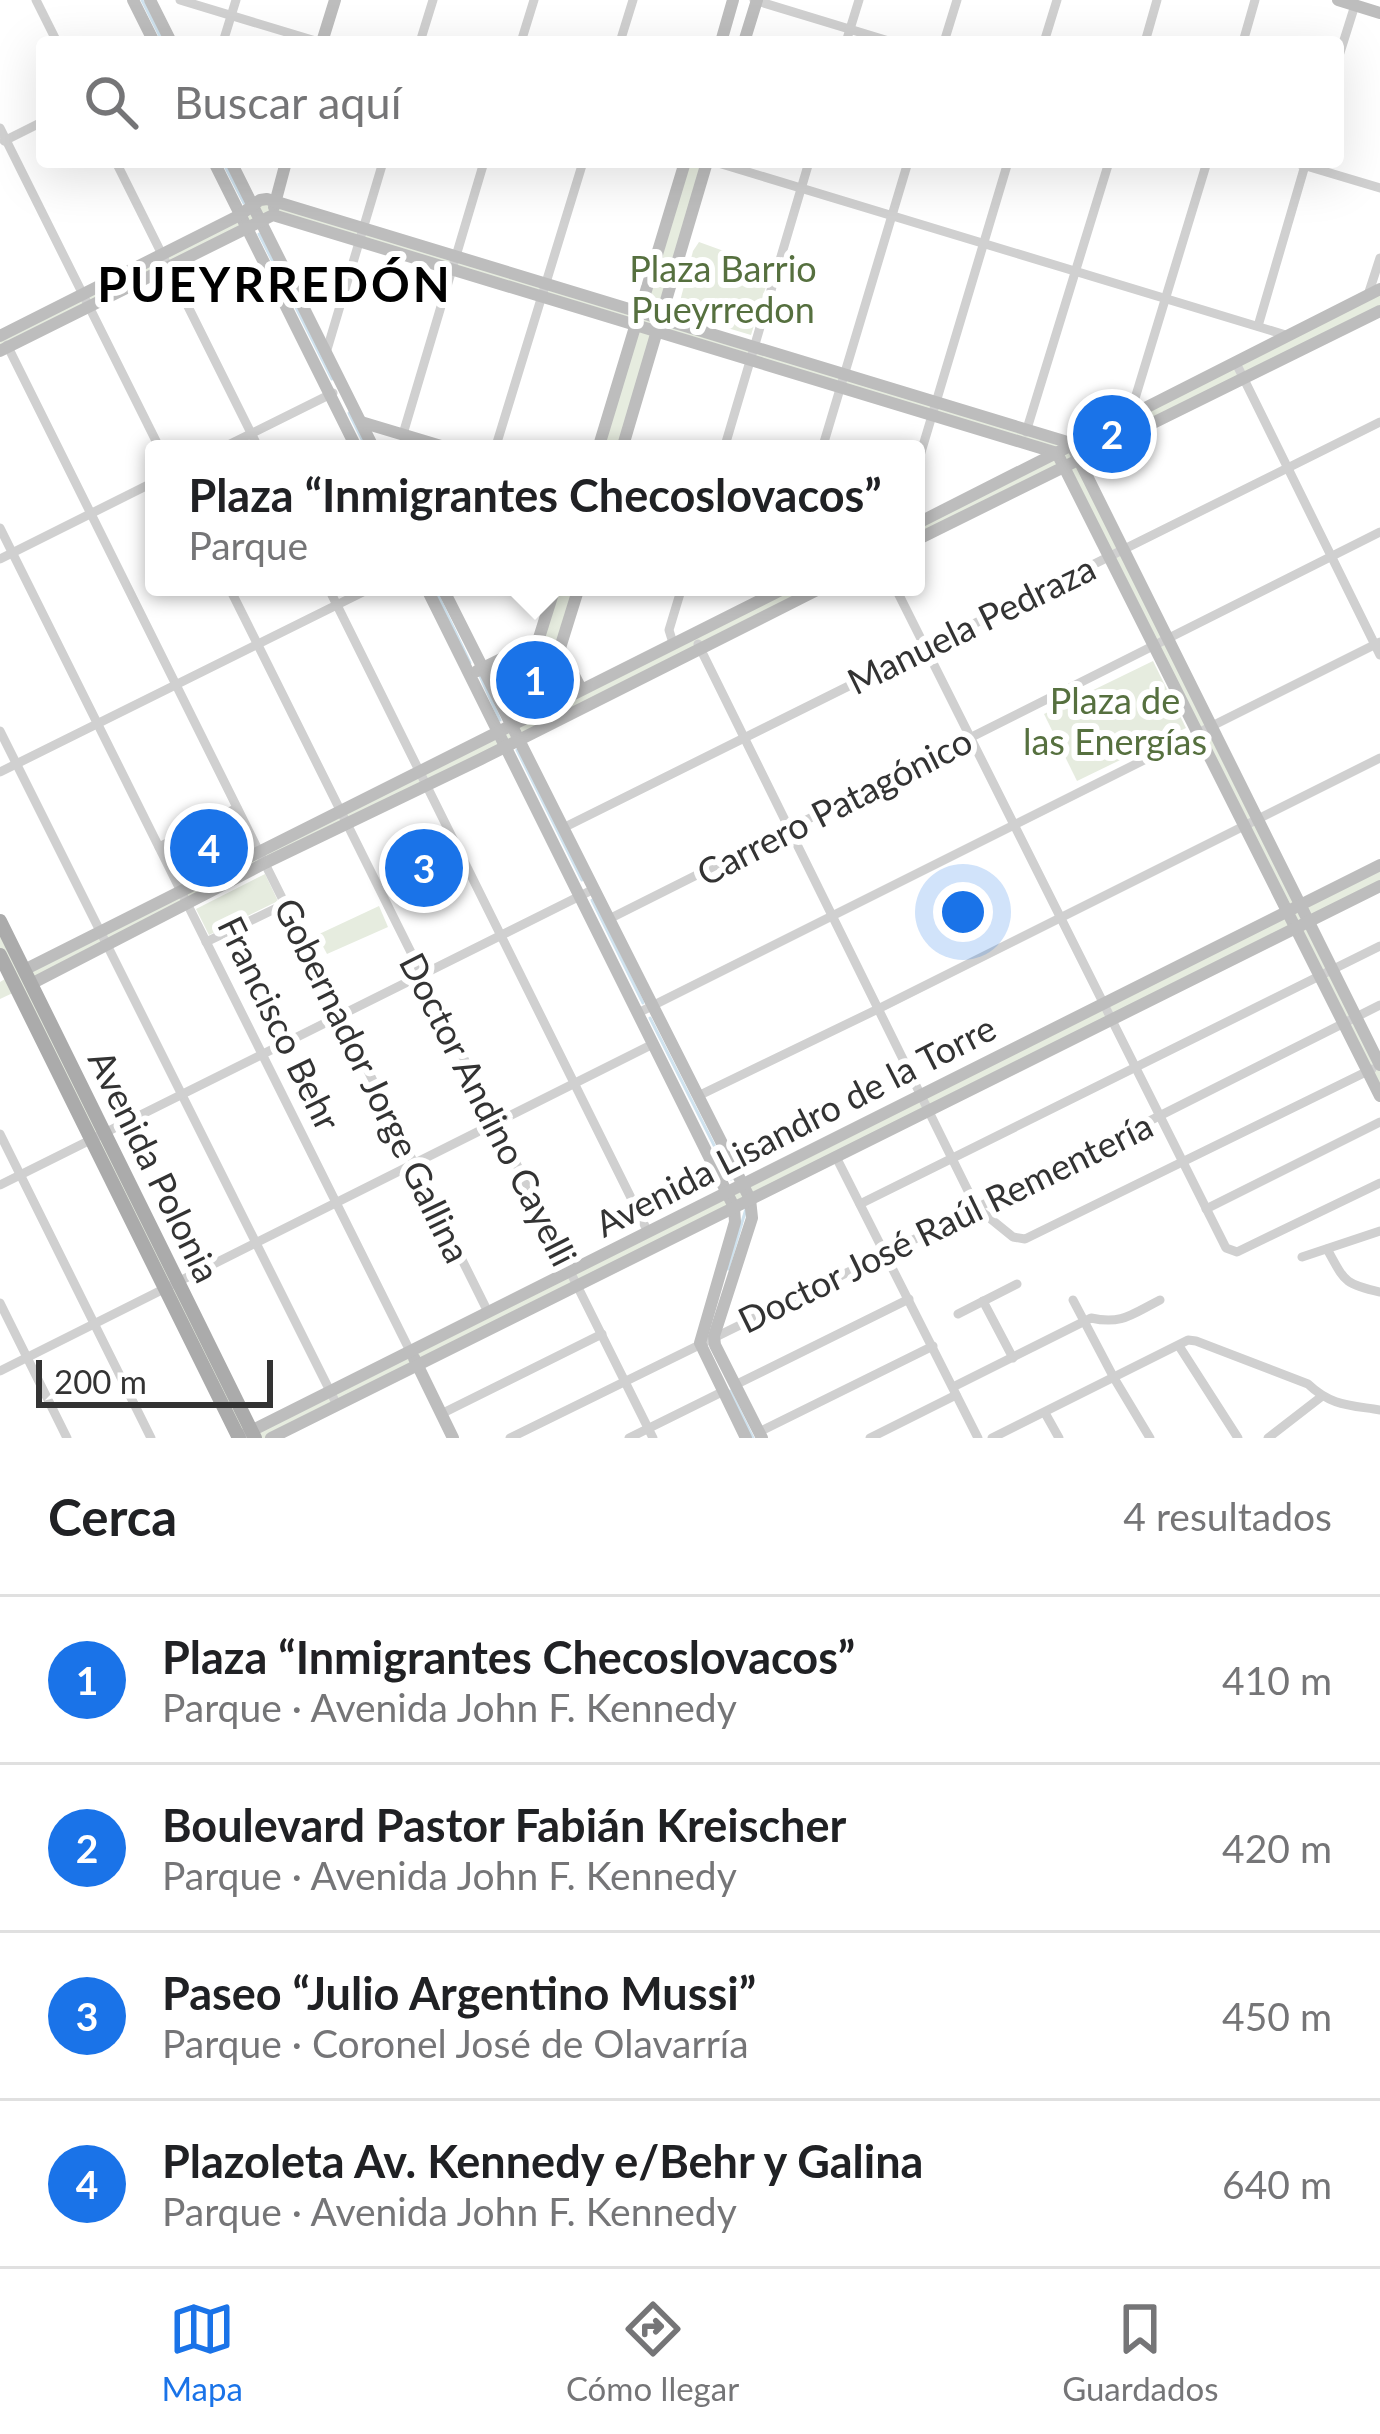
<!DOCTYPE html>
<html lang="es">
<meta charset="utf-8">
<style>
:root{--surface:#fff;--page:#f6f6f6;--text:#202124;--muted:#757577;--line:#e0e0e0;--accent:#1a73e8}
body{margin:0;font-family:Lato,sans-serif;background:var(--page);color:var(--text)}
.scale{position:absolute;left:36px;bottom:30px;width:237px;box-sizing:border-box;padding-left:12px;border:6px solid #333;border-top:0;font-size:33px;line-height:42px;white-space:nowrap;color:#333;-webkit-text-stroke:9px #fff;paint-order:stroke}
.you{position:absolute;left:963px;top:912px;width:42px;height:42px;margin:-30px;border:9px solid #fff;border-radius:50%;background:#1a73e8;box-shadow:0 0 0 18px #1a73e833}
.badge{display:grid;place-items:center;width:78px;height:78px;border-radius:50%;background:var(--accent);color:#fff;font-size:39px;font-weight:700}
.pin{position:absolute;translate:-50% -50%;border:6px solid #fff;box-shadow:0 3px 12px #0006}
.popup{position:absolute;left:145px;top:440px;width:780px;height:156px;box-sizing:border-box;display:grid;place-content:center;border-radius:12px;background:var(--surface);filter:drop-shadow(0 3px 9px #0005);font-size:39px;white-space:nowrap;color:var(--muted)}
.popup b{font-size:45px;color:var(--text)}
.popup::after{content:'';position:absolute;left:50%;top:100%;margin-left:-24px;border:24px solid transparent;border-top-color:var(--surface)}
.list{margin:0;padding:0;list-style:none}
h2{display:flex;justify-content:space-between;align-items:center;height:156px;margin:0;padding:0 48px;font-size:51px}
h2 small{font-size:39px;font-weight:400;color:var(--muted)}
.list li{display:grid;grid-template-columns:78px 1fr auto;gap:36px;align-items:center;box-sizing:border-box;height:168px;padding:0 48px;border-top:3px solid var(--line)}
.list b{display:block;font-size:45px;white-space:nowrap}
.list p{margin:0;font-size:39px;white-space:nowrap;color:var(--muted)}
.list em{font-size:39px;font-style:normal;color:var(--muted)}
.icon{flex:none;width:66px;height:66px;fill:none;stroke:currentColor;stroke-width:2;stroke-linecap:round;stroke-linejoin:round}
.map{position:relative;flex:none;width:1380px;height:1438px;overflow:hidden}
.search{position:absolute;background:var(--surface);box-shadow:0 12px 48px #0002;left:36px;right:36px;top:36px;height:132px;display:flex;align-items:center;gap:30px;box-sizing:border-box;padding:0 42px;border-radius:12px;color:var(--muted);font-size:45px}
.sheet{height:828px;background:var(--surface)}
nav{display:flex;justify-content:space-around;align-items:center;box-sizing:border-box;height:168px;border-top:3px solid var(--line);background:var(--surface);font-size:33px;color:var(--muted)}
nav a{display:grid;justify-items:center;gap:6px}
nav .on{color:var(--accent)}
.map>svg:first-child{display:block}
</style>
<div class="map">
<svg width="1380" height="1438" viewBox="0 0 1380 1438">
<rect width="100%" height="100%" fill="#fff"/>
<g fill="#e6ecdf">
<polygon points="685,162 707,162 661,316 1072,446 1380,289 1380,311 1079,460 1300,904 1380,865 1380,886 1309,922 1380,1065 1380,1096 1296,929 271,1438 236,1438 17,991 0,999 0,982 10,976 0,955 0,921 24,969 512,726 484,668 538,641 555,587 579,587 560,648 582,689 787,587 823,587 32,983 251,1430 1286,912 1064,468 916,540 916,524 1055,454 657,331 622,449 598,449 636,326 274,215 0,351 0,336 260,200 640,311"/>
<polygon points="699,242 754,262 769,277 751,335 677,313 693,251"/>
<polygon points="1153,661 1186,728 1077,781 1044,714"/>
<polygon points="235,815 252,847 183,881 167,848"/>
<polygon points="452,842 462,862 396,897 385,875"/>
<polygon points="265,874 278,901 209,935 196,909"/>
<polygon points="379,906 388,927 327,954 317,935"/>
</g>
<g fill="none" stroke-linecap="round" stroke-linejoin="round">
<g stroke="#cfe2ee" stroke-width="3">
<polyline points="142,0 163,42"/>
<polyline points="223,162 244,203"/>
<polyline points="259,234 332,379"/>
<polyline points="349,413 367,449"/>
<polyline points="434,587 470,663"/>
<polyline points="480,676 500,720"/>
<polyline points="517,750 582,880"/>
<polyline points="592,900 643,1003"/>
<polyline points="650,1018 731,1179"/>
<polyline points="728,1269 746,1209"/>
<polyline points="730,1391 753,1438"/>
</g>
<g stroke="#d0d0d0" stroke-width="9">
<polyline points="36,0 57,42"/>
<polyline points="180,0 319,42"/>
<polyline points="754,0 892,42"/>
<polyline points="223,42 236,0"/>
<polyline points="420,42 433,0"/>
<polyline points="521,42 534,0"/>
<polyline points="620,42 633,0"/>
<polyline points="846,42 859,0"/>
<polyline points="944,42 957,0"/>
<polyline points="1044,42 1057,0"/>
<polyline points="1145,42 1157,0"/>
<polyline points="1243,42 1255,0"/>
<polyline points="1338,59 1355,5"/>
<polyline points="0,128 160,449"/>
<polyline points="4,141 42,122"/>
<polyline points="116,162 259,449"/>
<polyline points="715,162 1289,336"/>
<polyline points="1293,162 1380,188"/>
<polyline points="1368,295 1380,258"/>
<polyline points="1258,326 1306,162"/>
<polyline points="7,345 488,1312"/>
<polyline points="326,353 383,162"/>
<polyline points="1236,363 1380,655"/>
<polyline points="1138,413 1133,405 1207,162"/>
<polyline points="1026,432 1109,162"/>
<polyline points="403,434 484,162"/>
<polyline points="220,449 333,393"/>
<polyline points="495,449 583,162"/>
<polyline points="724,449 809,162"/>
<polyline points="822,449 908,162"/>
<polyline points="916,469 1008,162"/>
<polyline points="0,528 410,1351"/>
<polyline points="0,559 154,482"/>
<polyline points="229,587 653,1438"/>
<polyline points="328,587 648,1232"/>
<polyline points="895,587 1226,1248 1237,1252 1380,1183"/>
<polyline points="673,643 669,630 682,587"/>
<polyline points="698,644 976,1207 1013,1237 1025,1239 1372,1069"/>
<polyline points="0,731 337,1405"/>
<polyline points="0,772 373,587"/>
<polyline points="563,828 1380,422"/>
<polyline points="159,847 237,808"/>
<polyline points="609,919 1380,532"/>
<polyline points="206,942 285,904"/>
<polyline points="638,1013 1380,642"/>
<polyline points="698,1096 878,1009 1380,758"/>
<polyline points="0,1134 151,1438"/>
<polyline points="836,1157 978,1438"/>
<polyline points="0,1185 594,889"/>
<polyline points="860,1204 1380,946"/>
<polyline points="1206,1209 1380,1122"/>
<path d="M1327,1249C1345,1281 1343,1284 1380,1292"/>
<polyline points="1302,1257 1380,1231"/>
<polyline points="1073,1300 1114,1378 1150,1438"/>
<polyline points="983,1301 1013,1358"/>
<polyline points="0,1303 67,1438"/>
<polyline points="958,1314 1017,1284"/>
<polyline points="1179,1346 1238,1438"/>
<polyline points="0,1371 653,1044"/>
<polyline points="735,1385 909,1299"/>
<path d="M953,1387L1091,1318C1122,1325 1132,1314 1160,1300"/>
<polyline points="1045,1413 1059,1438"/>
<polyline points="441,1414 602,1334"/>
<polyline points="759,1432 933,1346"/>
<polyline points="510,1438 887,1253 1380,1005"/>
<polyline points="629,1438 722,1392"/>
<polyline points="870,1438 956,1395"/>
<path d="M992,1438L1188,1340L1196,1341L1308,1384C1331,1406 1350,1405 1380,1410"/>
<polyline points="1268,1438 1321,1397"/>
</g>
<g stroke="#bdbdbd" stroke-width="12">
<polyline points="133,0 154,42"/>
<polyline points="150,0 171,42"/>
<polyline points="1338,0 1380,13"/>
<polyline points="322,42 335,0"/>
<polyline points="721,42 733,0"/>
<polyline points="744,42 757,0"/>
<polyline points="214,162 357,449"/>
<polyline points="231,162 374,449"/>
<polyline points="274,207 286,162"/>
<polyline points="0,336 240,215 260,200 267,199 1064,441 1072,446 1380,1065"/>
<polyline points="0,351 273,215 1057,453 1380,1096"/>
<polyline points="361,422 451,449"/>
<polyline points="598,449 685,162"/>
<polyline points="622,449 707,162"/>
<polyline points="916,524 1380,289"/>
<polyline points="916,540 1380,311"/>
<polyline points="426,587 734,1207 735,1222 700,1343 746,1438"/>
<polyline points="442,587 750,1199 752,1218 714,1336 715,1345 762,1438"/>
<polyline points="579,587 560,648 581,689"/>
<polyline points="477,671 538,641 555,587"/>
<polyline points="24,970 787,587"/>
<polyline points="31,984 265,863 481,759 823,587"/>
<polyline points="414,1358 453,1438"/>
<polyline points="243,1435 1380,865"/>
<polyline points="271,1438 1380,886"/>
</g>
<g stroke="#ababab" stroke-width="14">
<polyline points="0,921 255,1438"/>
<polyline points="0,955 239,1438"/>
</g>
</g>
<g text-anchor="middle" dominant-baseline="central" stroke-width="12" stroke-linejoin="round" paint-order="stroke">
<g font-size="36" fill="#56703f" stroke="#fff">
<text x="723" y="268">Plaza Barrio<tspan x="723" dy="41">Pueyrredon</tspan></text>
<text x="1115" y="700">Plaza de<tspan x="1115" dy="41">las Energías</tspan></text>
</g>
<g font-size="36" fill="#333" stroke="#fff">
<text transform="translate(971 624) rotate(-26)">Manuela Pedraza</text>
<text transform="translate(834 806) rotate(-27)">Carrero Patagónico</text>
<text transform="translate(280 1023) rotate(64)">Francisco Behr</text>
<text transform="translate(373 1080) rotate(64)">Gobernador Jorge Gallina</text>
<text transform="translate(489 1109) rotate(63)">Doctor Andino Cayelli</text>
<text transform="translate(795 1125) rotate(-27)">Avenida Lisandro de la Torre</text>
<text transform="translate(155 1166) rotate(64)">Avenida Polonia</text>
<text transform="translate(945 1222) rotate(-26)">Doctor José Raúl Rementería</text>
</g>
<g font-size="48" font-weight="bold" letter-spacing="3" fill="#000" stroke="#fff">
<text x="275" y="283">PUEYRREDÓN</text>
</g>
</g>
</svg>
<div class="scale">200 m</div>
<div class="you"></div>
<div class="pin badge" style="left:535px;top:680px">1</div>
<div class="popup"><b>Plaza “Inmigrantes Checoslovacos”</b>Parque</div>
<div class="pin badge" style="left:1112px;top:434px">2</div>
<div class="pin badge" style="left:424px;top:868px">3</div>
<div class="pin badge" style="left:209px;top:848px">4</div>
<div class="search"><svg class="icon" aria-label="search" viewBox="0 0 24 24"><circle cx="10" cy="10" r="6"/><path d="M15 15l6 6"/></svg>Buscar aquí</div>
</div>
<section class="sheet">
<h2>Cerca<small>4 resultados</small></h2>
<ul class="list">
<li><span class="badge">1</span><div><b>Plaza “Inmigrantes Checoslovacos”</b><p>Parque · Avenida John F. Kennedy</p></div><em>410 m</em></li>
<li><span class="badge">2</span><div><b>Boulevard Pastor Fabián Kreischer</b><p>Parque · Avenida John F. Kennedy</p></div><em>420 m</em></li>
<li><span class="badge">3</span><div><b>Paseo “Julio Argentino Mussi”</b><p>Parque · Coronel José de Olavarría</p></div><em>450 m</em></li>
<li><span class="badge">4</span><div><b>Plazoleta Av. Kennedy e/Behr y Galina</b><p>Parque · Avenida John F. Kennedy</p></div><em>640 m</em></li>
</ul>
</section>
<nav>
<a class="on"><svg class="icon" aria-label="map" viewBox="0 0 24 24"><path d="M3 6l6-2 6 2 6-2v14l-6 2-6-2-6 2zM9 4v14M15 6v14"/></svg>Mapa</a>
<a><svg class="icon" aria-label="directions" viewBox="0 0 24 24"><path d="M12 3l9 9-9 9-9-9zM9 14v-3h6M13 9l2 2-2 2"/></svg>Cómo llegar</a>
<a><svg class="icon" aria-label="saved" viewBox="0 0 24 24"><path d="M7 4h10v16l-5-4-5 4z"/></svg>Guardados</a>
</nav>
